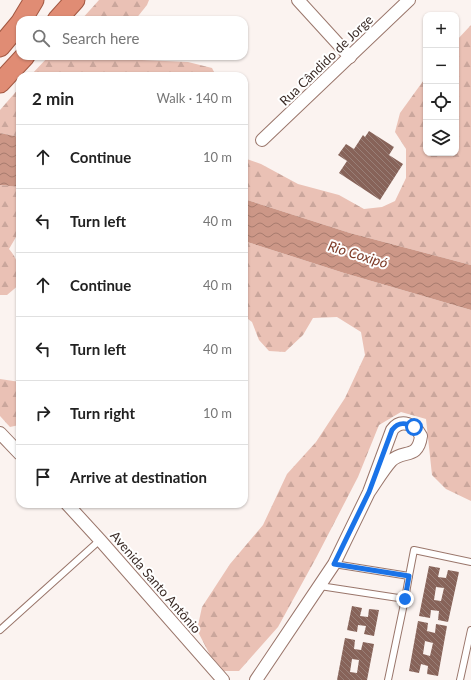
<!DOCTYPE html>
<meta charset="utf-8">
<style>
:root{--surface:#fff;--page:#f6f6f6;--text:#222;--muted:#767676;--line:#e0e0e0}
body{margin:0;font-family:Lato,sans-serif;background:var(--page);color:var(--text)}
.controls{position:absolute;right:12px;top:12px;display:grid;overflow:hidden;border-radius:8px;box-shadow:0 1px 3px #0004}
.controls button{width:36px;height:36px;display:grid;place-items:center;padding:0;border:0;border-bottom:1px solid var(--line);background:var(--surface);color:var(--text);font:20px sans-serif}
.stop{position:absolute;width:12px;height:12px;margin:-9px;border:3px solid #1a73e8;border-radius:50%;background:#fff}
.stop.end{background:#1a73e8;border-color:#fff;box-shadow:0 1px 4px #0008}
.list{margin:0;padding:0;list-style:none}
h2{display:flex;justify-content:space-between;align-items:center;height:52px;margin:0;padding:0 16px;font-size:17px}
h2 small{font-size:13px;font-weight:400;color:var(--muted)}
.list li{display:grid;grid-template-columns:26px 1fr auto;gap:12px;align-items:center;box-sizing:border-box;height:64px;padding:0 16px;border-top:1px solid var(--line)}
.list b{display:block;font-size:15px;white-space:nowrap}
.list em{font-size:13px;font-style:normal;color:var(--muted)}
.icon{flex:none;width:22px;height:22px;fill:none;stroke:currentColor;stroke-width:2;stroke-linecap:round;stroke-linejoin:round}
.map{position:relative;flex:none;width:471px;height:680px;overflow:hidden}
.search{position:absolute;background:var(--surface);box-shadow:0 1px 3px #0004;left:16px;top:16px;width:232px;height:44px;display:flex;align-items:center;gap:10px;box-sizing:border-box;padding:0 14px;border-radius:12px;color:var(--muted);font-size:15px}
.panel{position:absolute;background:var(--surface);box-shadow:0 1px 3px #0004;left:16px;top:72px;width:232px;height:436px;border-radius:12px}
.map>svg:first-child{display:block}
</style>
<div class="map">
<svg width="471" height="680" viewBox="0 0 471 680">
<defs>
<pattern id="forest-firs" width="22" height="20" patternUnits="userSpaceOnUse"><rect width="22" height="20" fill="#eac1b5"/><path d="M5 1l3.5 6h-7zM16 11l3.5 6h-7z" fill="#caa69c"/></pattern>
<pattern id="water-waves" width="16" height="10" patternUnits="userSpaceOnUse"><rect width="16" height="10" fill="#cc9787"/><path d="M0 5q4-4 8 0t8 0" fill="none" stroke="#a77b6e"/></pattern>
<pattern id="building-back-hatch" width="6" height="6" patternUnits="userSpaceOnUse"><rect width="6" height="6" fill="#876359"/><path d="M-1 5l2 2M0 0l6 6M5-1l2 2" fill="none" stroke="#997f77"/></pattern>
</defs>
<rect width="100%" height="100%" fill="#fbf3f0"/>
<g fill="url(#forest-firs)">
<polygon points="99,0 149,0 147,5 135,20 81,20"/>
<polygon points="471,25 471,265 350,233 244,199 244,158 261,164 298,184 339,195 364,209 382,207 395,201 406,178 406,149 395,132 400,113 426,77 426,153 456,153 456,41"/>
<polygon points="49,56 136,56 142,60 188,62 212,68 216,76 30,76"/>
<polygon points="20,87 20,137 0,133 0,110"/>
<path d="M0,185L20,187V235L16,237L9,249C18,259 20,270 20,284L7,295H0Z"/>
<polygon points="244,241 344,273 471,310 471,501 446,489 432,475 426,419 401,412 379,425 358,477 316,558 278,627 239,671 224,671 210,655 197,630 202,607 230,564 263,525 287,474 316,442 345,398 365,355 361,332 337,317 313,318 303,335 285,352 269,351 259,340 252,322 244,316"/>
<polygon points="0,379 20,382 19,425 10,427 0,416"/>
</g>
<g fill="url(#water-waves)">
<polygon points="0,133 20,137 20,187 0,185"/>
<polygon points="244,199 350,233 471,265 471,310 344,273 244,241"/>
</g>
<g fill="url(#building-back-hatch)" fill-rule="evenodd">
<polygon points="369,131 394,147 389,155 403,164 380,200 339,173 347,161 338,155 346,144 354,149 363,135 365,137"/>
<path d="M429,566L440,568L438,577L446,578L448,570L459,572L448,622L438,620L439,611L431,610L430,618L419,616ZM436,587L444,588L441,601L434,600Z"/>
<polygon points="352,606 362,608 360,616 368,617 369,609 379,610 374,636 364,634 366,626 358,625 357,632 347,630"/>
<path d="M418,621L428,623L427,631L435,633L436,624L447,626L438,676L427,674L428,666L421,664L419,673L409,671ZM425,641L433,643L430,656L423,654Z"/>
<path d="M345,638L355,640L354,649L361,650L363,642L374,644L367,680H337ZM352,659L359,660L357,673L350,672Z"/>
</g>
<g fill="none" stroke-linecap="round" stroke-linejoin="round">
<defs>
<g id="service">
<polyline points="409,576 414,550 471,562"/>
<polyline points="320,586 405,599 409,576 334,564"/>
<polyline points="0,630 100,540"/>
<polyline points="388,680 405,599"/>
<polyline points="460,680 471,630"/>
</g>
<g id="minor">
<polyline points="298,0 350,57"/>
<polyline points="262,140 409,0"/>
<polyline points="0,433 20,454"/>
<polyline points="67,504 100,540 223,680"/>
<path d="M256,680L334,564L369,492L392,430C401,418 415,424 421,436C418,460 403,449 391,461C383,470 376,482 369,492"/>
</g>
<g id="trunk">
<polyline points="22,20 34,0"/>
<polyline points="57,20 75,0"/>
<polyline points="0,47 20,23"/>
<polyline points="0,83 25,56"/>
</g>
</defs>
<use href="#service" stroke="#9a766b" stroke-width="8"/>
<use href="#minor" stroke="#9a766b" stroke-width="14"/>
<use href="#trunk" stroke="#a25842" stroke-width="21"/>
<use href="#service" stroke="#fff" stroke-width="6"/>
<use href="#minor" stroke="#fff" stroke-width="12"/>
<use href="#trunk" stroke="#e08c74" stroke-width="19"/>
</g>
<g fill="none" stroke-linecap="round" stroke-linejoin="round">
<path stroke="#1a73e8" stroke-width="5" d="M405,599L409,576L334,564L369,492L392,430C398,422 405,422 414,427"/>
</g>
<g text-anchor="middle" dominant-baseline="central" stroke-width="4" stroke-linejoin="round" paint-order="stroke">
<g font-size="13" fill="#3b2c27" stroke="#fff">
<text transform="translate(326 60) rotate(-44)">Rua Cândido de Jorge</text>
<text transform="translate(156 582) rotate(49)">Avenida Santo Antônio</text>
</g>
<g font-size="14" font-style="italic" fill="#7e3b27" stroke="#fff">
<text transform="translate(358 254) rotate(17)">Rio Coxipó</text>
</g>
</g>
</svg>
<div class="controls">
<button>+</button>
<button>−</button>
<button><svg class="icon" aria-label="locate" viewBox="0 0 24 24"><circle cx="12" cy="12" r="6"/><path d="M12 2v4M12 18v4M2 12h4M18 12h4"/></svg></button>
<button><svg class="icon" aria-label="layers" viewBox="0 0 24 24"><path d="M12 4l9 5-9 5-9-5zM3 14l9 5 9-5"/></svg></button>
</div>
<div class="stop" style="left:414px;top:427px"></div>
<div class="stop end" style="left:405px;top:599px"></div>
<div class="search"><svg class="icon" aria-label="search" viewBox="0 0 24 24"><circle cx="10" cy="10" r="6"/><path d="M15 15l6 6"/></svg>Search here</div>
<section class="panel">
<h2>2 min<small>Walk · 140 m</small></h2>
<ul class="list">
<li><svg class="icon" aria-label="ahead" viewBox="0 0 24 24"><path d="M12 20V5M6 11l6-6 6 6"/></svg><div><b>Continue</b></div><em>10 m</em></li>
<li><svg class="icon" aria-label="left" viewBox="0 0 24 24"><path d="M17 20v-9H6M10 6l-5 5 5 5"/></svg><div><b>Turn left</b></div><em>40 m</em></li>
<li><svg class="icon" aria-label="ahead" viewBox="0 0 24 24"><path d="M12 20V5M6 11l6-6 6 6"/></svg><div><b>Continue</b></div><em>40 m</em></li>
<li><svg class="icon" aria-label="left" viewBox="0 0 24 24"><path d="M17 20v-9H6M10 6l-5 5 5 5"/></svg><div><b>Turn left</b></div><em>40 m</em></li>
<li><svg class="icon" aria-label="right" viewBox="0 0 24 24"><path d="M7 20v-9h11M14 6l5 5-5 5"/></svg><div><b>Turn right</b></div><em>10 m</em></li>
<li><svg class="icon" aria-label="arrive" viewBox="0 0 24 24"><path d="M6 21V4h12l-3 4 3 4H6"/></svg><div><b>Arrive at destination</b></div></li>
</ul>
</section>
</div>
